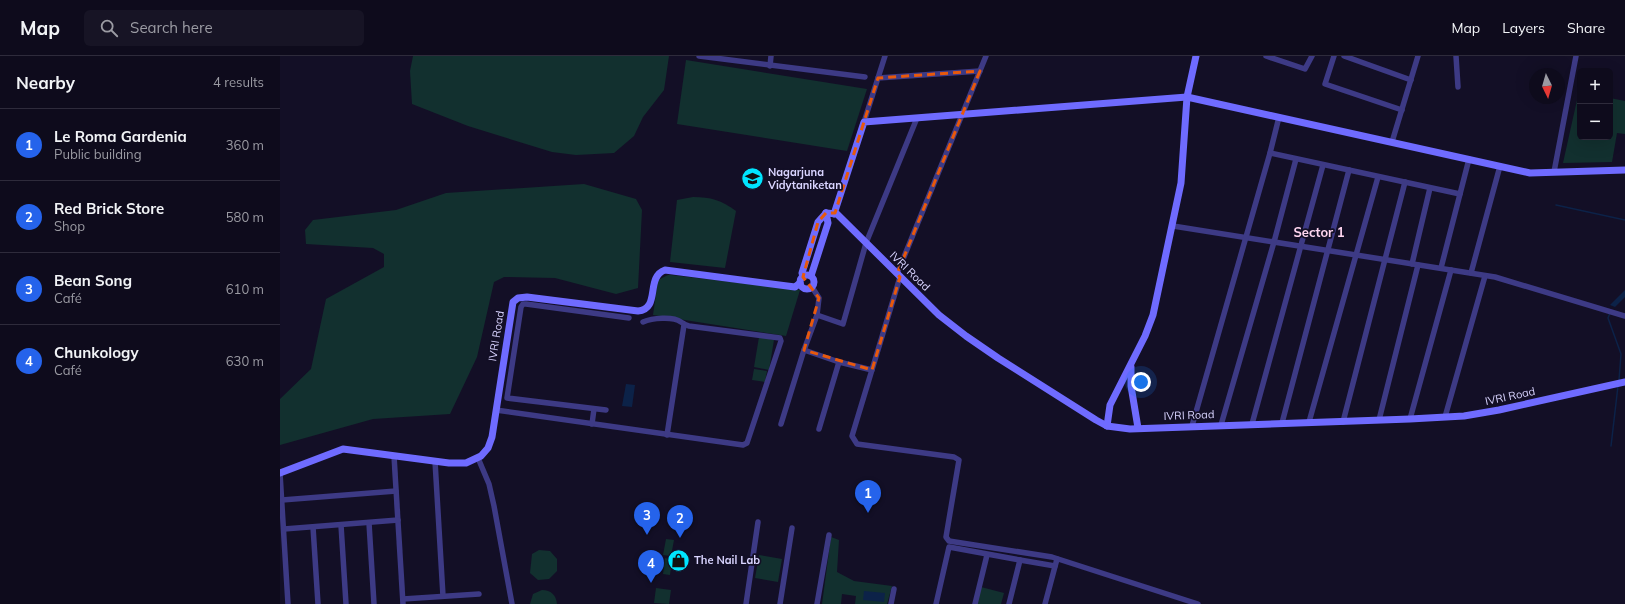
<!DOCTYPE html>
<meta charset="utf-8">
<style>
:root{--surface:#0e0b1c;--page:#171425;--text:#f1f3f6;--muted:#9b9ba3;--line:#2e2b3b;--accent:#2563eb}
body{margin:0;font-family:Mulish,sans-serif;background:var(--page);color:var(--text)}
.controls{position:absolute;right:12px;top:12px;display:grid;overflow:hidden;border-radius:6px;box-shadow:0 4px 16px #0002}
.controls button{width:36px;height:36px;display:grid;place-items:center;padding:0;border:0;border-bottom:1px solid var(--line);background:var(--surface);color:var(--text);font:20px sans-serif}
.compass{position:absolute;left:1249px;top:12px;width:36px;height:36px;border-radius:50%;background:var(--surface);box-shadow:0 4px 16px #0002;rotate:175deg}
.you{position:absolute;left:861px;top:326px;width:14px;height:14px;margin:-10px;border:3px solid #fff;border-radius:50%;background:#1a73e8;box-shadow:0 0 0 6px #1a73e833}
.badge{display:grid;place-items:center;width:26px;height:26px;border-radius:50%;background:var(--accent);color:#fff;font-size:13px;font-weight:700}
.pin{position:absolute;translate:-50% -33px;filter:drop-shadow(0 1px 2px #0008)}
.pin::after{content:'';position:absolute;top:21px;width:14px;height:12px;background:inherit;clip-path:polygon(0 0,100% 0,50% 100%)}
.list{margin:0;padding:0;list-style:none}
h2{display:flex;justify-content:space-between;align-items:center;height:52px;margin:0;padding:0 16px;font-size:17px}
h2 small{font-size:13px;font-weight:400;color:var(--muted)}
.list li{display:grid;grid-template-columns:26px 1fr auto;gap:12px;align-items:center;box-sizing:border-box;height:72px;padding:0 16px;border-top:1px solid var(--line)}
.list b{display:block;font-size:15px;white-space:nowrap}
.list p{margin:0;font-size:13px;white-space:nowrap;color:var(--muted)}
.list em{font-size:13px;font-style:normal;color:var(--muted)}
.icon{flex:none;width:22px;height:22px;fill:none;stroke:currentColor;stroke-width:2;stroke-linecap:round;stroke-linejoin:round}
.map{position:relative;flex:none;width:1345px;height:548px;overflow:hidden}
header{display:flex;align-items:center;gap:24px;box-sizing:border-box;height:56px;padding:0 20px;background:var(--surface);border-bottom:1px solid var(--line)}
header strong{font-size:19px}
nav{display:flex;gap:22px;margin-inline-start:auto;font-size:14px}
.search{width:280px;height:36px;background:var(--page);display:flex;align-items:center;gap:10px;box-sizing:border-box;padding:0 14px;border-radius:6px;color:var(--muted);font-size:15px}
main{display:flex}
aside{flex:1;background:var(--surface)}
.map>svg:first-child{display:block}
</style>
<header>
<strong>Map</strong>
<div class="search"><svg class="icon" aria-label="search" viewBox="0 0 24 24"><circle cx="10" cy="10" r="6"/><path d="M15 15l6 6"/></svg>Search here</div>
<nav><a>Map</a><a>Layers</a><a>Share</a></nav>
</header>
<main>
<aside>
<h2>Nearby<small>4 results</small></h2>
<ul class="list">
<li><span class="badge">1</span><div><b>Le Roma Gardenia</b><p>Public building</p></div><em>360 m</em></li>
<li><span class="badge">2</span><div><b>Red Brick Store</b><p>Shop</p></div><em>580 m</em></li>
<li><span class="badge">3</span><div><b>Bean Song</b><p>Café</p></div><em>610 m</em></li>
<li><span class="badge">4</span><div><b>Chunkology</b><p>Café</p></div><em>630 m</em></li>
</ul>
</aside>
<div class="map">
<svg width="1345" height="548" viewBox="0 0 1345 548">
<rect width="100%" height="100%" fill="#130f26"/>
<g fill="#12302f">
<polygon points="133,0 389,0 384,34 363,61 354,80 334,97 296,99 272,96 188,70 132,48 130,15"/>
<polygon points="406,4 587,33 567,95 397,68"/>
<polygon points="1299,35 1300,35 1300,81 1330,81 1330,42 1345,45 1345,78 1337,77 1332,106 1283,107"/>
<polygon points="304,128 356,143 362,154 358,232 336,238 275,222 224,221 214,226 197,301 170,358 93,363 0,389 0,343 31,313 46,243 104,211 104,198 93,192 26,188 25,174 33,164 116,154 166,137"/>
<path d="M413,141C431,141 441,144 456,155L445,212L390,206L397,144Z"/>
<polygon points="388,219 391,219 520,234 506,280 373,259 378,224"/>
<polygon points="479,281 494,284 489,314 474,311"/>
<polygon points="474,313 487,315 485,326 472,324"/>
<polygon points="551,481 559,484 557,516 574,525 612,530 607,548 575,548 576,540 562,538 561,548 542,548"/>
<polygon points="386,483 394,484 391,500 383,499"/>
<polygon points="259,494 270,495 277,503 277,515 269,523 258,524 250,517 252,498"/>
<polygon points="479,499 502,503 498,526 475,522"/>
<polygon points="385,502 392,504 390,519 383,518"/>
<polygon points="701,531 724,537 721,548 697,548"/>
<polygon points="376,532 391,534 389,548 374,547"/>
<path d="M262,534C271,534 276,539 277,548H250L253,538Z"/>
</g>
<g fill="#0c2248">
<polygon points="1345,234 1345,241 1335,251 1330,249"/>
<polygon points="346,328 355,329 352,351 342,350"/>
<polygon points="584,535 605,537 604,546 583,544"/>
</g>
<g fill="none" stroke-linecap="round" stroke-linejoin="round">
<g stroke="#0c2248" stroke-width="1.5">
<polyline points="1276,149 1345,164"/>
<polyline points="1330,257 1328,262 1341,298 1339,324"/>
<polyline points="1331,390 1338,330"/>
</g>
<g stroke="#3d3a85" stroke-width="5.5">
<polyline points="419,0 585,21"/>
<polyline points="986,0 1025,13 1032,0"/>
<polyline points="1054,0 1045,28 1122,54"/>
<polyline points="1064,0 1131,24"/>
<polyline points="1176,0 1178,31"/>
<polyline points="490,10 491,0"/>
<polyline points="598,22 700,15"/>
<polyline points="584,66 605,0"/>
<polyline points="1112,86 1138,0"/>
<polyline points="990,97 1180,138"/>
<polyline points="1274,116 1296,0"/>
<polyline points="893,170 1215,221 1345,260"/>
<polyline points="1132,208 1150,132"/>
<polyline points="1161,212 1189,103"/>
<polyline points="1191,217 1220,110"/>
<polyline points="617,218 706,0"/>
<polyline points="620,221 572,380 577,388 674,401 679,404 666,481 669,485 772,501 918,548"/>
<polyline points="537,259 563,268 586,187 637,62"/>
<polyline points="524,294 559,306 592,314"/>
<path d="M216,354L463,389L467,387L501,285L500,282L409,270C405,269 404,268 401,266C393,260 372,262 363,266"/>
<polyline points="326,354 227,342 241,251 243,248 246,248 349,262"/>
<polyline points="1165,361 1205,220"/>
<polyline points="1130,363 1171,214"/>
<polyline points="1099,364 1138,209"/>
<polyline points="1029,366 1098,121"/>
<polyline points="1063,366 1125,126"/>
<polyline points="1002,367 1069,114"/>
<polyline points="312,368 314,353"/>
<polyline points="501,368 524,294 537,259 539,242 532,231"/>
<polyline points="972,368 1043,109"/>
<polyline points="941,369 994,186 1016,103"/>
<polyline points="912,370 990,97 999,61"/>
<polyline points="539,373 559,306"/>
<polyline points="387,379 404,269"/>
<polyline points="114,400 123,548"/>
<polyline points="198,402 209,428 214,450 232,548"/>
<polyline points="155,405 163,540"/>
<polyline points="0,417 8,548"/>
<polyline points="2,444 116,435"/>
<polyline points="89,467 94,548"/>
<polyline points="61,469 66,548"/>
<polyline points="33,471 38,548"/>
<polyline points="4,473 118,464"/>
<polyline points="740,504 775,510"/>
<polyline points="123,543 199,538"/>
<polyline points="466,548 478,466"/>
<polyline points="500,548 512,472"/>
<polyline points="537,548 549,479"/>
<polyline points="611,548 614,533"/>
<polyline points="656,548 669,491 740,504 729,548"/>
<polyline points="695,548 707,499"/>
<polyline points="765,548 777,503"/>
</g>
<g stroke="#6f6bff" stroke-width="7">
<polyline points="546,157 557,158 659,259 686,280 718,302 816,364 827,370 850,373 1130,363 1184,360 1219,354 1345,326"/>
<polyline points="554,158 584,66 907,41 1250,117 1345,114"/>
<circle cx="527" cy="226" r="7"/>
<polyline points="531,220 548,167 546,157"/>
<polyline points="523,221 522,217 538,166 546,157"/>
<polyline points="851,311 851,330 858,372"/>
<polyline points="827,370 830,349 865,280 873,259 901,127 907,41 916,0"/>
<path d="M0,417L63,393L169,407H186L201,400L208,392L212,381L233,246L238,242L247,241L358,255C381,253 365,221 385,214L515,231L520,227"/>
</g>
</g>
<path fill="none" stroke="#e8590c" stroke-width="3" stroke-dasharray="8 5" stroke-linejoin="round" d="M700,15L617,218L620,221L592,314L524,294L539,242L523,221L538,166L546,157H555L598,22Z"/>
<defs>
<symbol id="school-disc" viewBox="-11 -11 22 22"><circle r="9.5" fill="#00e5ff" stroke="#130f26"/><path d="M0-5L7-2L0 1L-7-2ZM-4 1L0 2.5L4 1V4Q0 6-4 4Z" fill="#111"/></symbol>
<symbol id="shop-disc" viewBox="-11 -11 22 22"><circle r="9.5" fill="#00e5ff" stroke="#130f26"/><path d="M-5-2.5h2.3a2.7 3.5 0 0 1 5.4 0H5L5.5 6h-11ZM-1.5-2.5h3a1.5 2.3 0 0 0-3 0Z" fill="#111"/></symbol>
</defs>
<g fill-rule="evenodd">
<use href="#school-disc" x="460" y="110" width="25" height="25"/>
<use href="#shop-disc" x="386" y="492" width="25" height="25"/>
</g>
<g text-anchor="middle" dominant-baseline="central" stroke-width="3.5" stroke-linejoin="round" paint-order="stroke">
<g font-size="11" font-weight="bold" fill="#d9d4ff" stroke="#130f26" text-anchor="start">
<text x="488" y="116">Nagarjuna<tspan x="488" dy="13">Vidytaniketan</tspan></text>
<text x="414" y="504">The Nail Lab</text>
</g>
<g font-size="11" fill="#d9d4ff" stroke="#130f26">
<text transform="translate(630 215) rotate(44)">IVRI Road</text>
<text transform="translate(216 280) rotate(-81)">IVRI Road</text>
<text transform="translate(1230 340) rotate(-12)">IVRI Road</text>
<text transform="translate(909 359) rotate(-2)">IVRI Road</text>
</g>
<g font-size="13" font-weight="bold" fill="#ffd6f0" stroke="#130f26">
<text x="1039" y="176">Sector 1</text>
</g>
</g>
</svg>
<div class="controls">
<button>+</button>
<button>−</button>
</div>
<svg class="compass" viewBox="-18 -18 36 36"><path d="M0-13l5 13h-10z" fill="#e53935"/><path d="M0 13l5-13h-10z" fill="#9b9ba3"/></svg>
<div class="you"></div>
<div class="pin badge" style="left:588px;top:457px">1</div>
<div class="pin badge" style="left:400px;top:482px">2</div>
<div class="pin badge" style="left:367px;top:479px">3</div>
<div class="pin badge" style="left:371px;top:527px">4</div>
</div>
</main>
